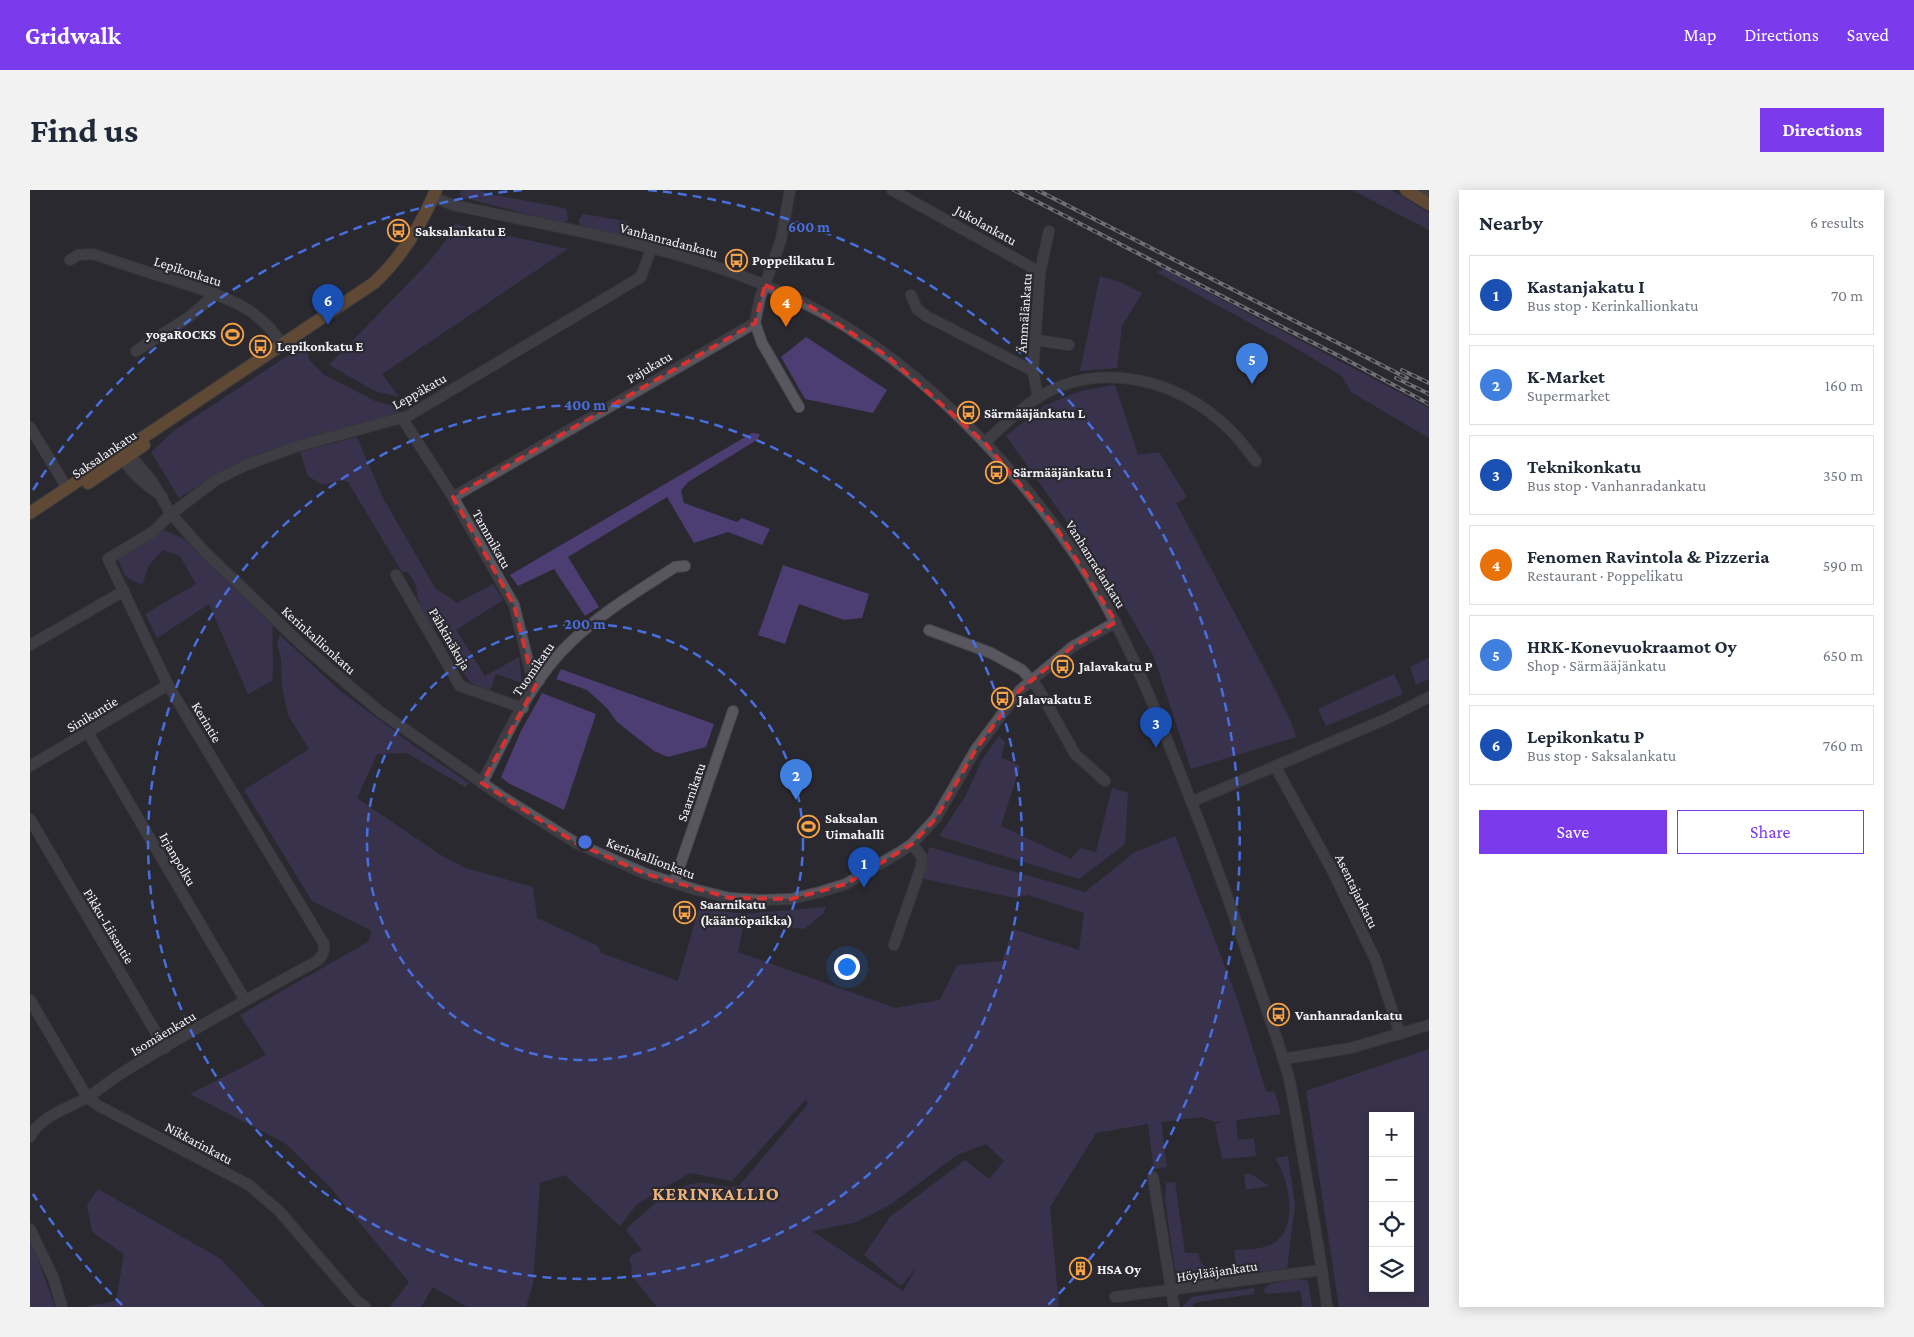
<!DOCTYPE html>
<meta charset="utf-8">
<style>
:root{--surface:#fff;--page:#f2f2f3;--text:#1f2937;--muted:#747a83;--line:#e0e1e3;--accent:#7c3aed}
body{margin:0;font-family:"Crimson Pro",serif;background:var(--page);color:var(--text)}
.controls{position:absolute;right:15px;bottom:15px;display:grid;overflow:hidden;border-radius:0px;box-shadow:0 2px 12px #0003}
.controls button{width:45px;height:45px;display:grid;place-items:center;padding:0;border:0;border-bottom:1px solid var(--line);background:var(--surface);color:var(--text);font:25px sans-serif}
.you{position:absolute;left:816px;top:776px;width:18px;height:18px;margin:-12px;border:4px solid #fff;border-radius:50%;background:#1a73e8;box-shadow:0 0 0 8px #1a73e833}
.badge{display:grid;place-items:center;width:32px;height:32px;border-radius:50%;background:var(--accent);color:#fff;font-size:16px;font-weight:700}
.pin{position:absolute;translate:-50% -41px;filter:drop-shadow(0 1px 2px #0008)}
.pin::after{content:'';position:absolute;top:26px;width:18px;height:15px;background:inherit;clip-path:polygon(0 0,100% 0,50% 100%)}
.list{margin:0;padding:0;list-style:none}
h2{display:flex;justify-content:space-between;align-items:center;height:65px;margin:0;padding:0 20px;font-size:21px}
h2 small{font-size:16px;font-weight:400;color:var(--muted)}
.list li{display:grid;grid-template-columns:32px 1fr auto;gap:15px;align-items:center;box-sizing:border-box;height:80px;margin:0 10px 10px;padding:0 10px;border:1px solid var(--line);border-radius:0px}
.list b{display:block;font-size:19px;white-space:nowrap}
.list p{margin:0;font-size:16px;white-space:nowrap;color:var(--muted)}
.list em{font-size:16px;font-style:normal;color:var(--muted)}
.actions{display:flex;gap:10px;padding:15px 20px}
.actions a{flex:1;padding:11px 0;border:1px solid var(--accent);border-radius:0px;text-align:center;font-size:18px;color:var(--accent)}
.actions .main{background:var(--accent);color:#fff}
.icon{flex:none;width:28px;height:28px;fill:none;stroke:currentColor;stroke-width:2;stroke-linecap:round;stroke-linejoin:round}
.map{position:relative;flex:none;width:1399px;height:1117px;overflow:hidden;border-radius:0px}
header{display:flex;align-items:center;gap:30px;box-sizing:border-box;height:70px;padding:0 25px;background:var(--accent);color:#fff}
header strong{font-size:24px}
nav{display:flex;gap:28px;margin-inline-start:auto;font-size:18px}
.intro{display:flex;align-items:center;justify-content:space-between;box-sizing:border-box;height:120px;padding:0 30px}
h1{margin:0;font-size:35px}
.button{padding:12px 22px;border-radius:0px;background:var(--accent);color:#fff;font-size:18px;font-weight:700}
main{display:flex;gap:30px;padding:0 30px}
aside{flex:1;background:var(--surface);border-radius:0px;box-shadow:0 2px 12px #0003}
.map>svg:first-child{display:block}
</style>
<header>
<strong>Gridwalk</strong>
<nav><a>Map</a><a>Directions</a><a>Saved</a></nav>
</header>
<div class="intro"><h1>Find us</h1><a class="button">Directions</a></div>
<main>
<div class="map">
<svg width="1399" height="1117" viewBox="0 0 1399 1117">
<rect width="100%" height="100%" fill="#2a292f"/>
<g fill="#4c3d72" fill-rule="evenodd">
<polygon points="431,0 449,0 459,4 534,18 537,21 538,30 533,33 434,8 430,5"/>
<polygon points="1322,0 1362,0 1399,23 1399,40"/>
<polygon points="553,24 595,31 600,34 602,45 597,48 550,37 549,29"/>
<polygon points="425,34 538,59 352,184 369,207 345,201 299,175 399,72 419,46"/>
<polygon points="1134,79 1399,218 1399,248 1321,202 1312,186 1264,157 1126,82"/>
<polygon points="1070,86 1087,91 1112,103 1092,136 1087,178 1050,181"/>
<polygon points="776,147 857,200 843,223 775,209 751,167"/>
<polygon points="274,155 280,171 294,185 347,212 361,215 370,222 233,262 198,277 149,308 121,262 145,240"/>
<polygon points="1085,195 1108,265 1129,262 1157,307 1146,313 1247,503 1261,532 1266,547 1161,579 1124,467 1084,398 976,246 1014,216 1050,201"/>
<polygon points="722,243 730,244 727,250 658,292 651,301 654,313 707,332 712,328 740,339 732,355 698,342 664,353 637,307 538,367 569,417 555,426 524,379 488,396 480,385"/>
<polygon points="327,247 353,308 405,398 427,413 463,394 473,410 426,440 455,486 489,467 492,493 466,484 460,501 440,492 420,465 417,449 412,440 402,436 390,416 385,393 378,382 372,382 318,292 312,290 292,295 278,286 270,262"/>
<path d="M134,340L154,349L243,436C241,455 245,473 242,491L218,504L179,414L127,448L115,424L166,394L150,366L133,360L119,375L112,395L95,386L88,369Z"/>
<polygon points="753,375 839,404 832,428 814,430 769,414 755,454 728,445"/>
<path d="M250,445L309,500L383,555L439,593L435,597L377,563L347,564L327,608L409,664L435,678L503,697L507,728L568,756L571,763L648,791L669,718L714,724L796,717L793,724L774,739L714,732L708,762L865,818L910,810L927,775L972,771L983,739L1049,760L1054,723L998,705L986,708L894,689L899,657L1055,702L1105,662L1145,646L1207,808L1236,901L1245,902L1251,924L1206,930L1208,950L1224,948L1226,966L1192,969L1185,934L1194,931L1184,932L1172,927L1131,932L1137,977L1124,979L1118,934L1066,943L1020,1017L1029,1117H627L601,1085L602,1077L599,1070L601,1065L612,1060L596,1040C612,1024 643,995 667,993C681,991 694,999 709,996L778,914L776,909L702,991L660,983L607,1014L590,1036L535,985L510,993L503,1094L496,1117H437L403,1097L391,1117H360L379,1092L299,996L255,953L160,904L236,865L210,825L338,752L342,741L282,711L214,600L279,559L258,525L252,497L251,470L247,453ZM956,954L974,971L959,989L935,970L860,1027L834,1065L871,1096L887,1077L873,1101L782,1041L827,1032L861,1014L927,965Z"/>
<polygon points="1399,468 1399,489 1386,495 1380,477"/>
<polygon points="531,479 684,534 676,557 638,567 624,561 587,532 577,518 557,500 526,489"/>
<polygon points="1364,484 1373,504 1296,536 1288,519"/>
<polygon points="512,503 566,524 534,620 478,593 471,587 491,541"/>
<polygon points="969,546 975,552 971,567 990,576 971,636 1041,669 1050,658 1066,662 1082,598 1098,603 1095,654 1049,689 909,646 935,607 953,568"/>
<path d="M1399,859V1117H1309L1276,901ZM1343,926H1380V1098H1343Z"/>
<path d="M1258,966L1265,1015L1257,1078L1163,1092L1151,1088L1145,1079L1135,1010L1136,993L1145,992L1155,1063H1168L1171,1073L1177,1078L1206,1076L1204,1060C1216,1059 1231,1060 1242,1054C1270,1039 1259,989 1245,968Z"/>
<polygon points="1214,984 1221,984 1239,996 1216,1000"/>
<polygon points="68,999 191,1069 235,1117 54,1117 86,1111 94,1064 62,1042 57,1015"/>
<polygon points="0,1048 25,1117 0,1117"/>
<polygon points="1269,1089 1278,1091 1282,1117 1269,1117 1273,1116 1270,1101 1236,1104 1233,1100 1240,1094"/>
<polygon points="1224,1098 1224,1104 1168,1112 1163,1114 1163,1117 1153,1117 1161,1107"/>
</g>
<g fill="none" stroke-linecap="round" stroke-linejoin="round">
<defs>
<g id="minor">
<polyline points="760,0 751,50 730,108 725,133 732,153 769,217"/>
<polyline points="862,0 1010,82"/>
<path d="M403,7L423,15C541,41 664,58 772,112C895,173 1024,311 1086,434C1118,496 1141,561 1167,626C1190,684 1210,742 1230,800C1240,829 1251,859 1259,888C1265,916 1269,944 1274,972C1282,1020 1291,1068 1297,1117"/>
<polyline points="1389,8 1399,2"/>
<path d="M40,70L48,65L63,64C90,73 117,82 143,90C185,104 229,114 252,155"/>
<polyline points="881,105 887,119 896,126 1003,181"/>
<polyline points="1006,150 1039,155"/>
<polyline points="106,161 159,127 186,104"/>
<polyline points="1008,208 1003,181 1010,82 1019,41"/>
<polyline points="372,228 423,307 484,415 501,483 509,491"/>
<polyline points="0,237 37,298"/>
<path d="M955,253C971,237 988,221 1007,208C1069,169 1149,189 1199,239C1209,248 1217,260 1226,271"/>
<path d="M132,306C115,295 101,283 91,266L92,260L97,262L122,291L141,324L174,361L273,456L349,521L471,606L546,653L616,684L667,700L700,708L729,710L761,709L790,702L816,694L870,662L882,654L906,628L946,559L990,500L1042,457L1086,432"/>
<polyline points="423,307 725,133"/>
<polyline points="366,385 430,496 493,518"/>
<polyline points="899,440 961,463 992,480 1008,498 1045,564 1075,591"/>
<polyline points="0,455 94,401"/>
<polyline points="58,543 215,810"/>
<polyline points="0,576 138,495"/>
<polyline points="1245,576 1301,678 1346,771 1370,844"/>
<path d="M452,593C477,545 501,489 541,452C572,422 610,400 645,377L655,376"/>
<polyline points="1161,612 1356,529 1399,507"/>
<polyline points="0,629 135,858"/>
<polyline points="644,693 703,521"/>
<polyline points="864,755 891,677 892,667 882,654"/>
<polyline points="0,810 57,907 69,916 219,995 249,1021 326,1110 335,1117"/>
<polyline points="1253,869 1321,858 1399,835"/>
<path d="M0,947C10,926 39,918 58,907C70,899 81,890 92,883C156,843 221,807 287,771C293,766 294,762 294,754L138,495L78,369L124,341L141,324L186,290L216,275L265,257L378,226L611,87L621,59"/>
<polyline points="1123,987 1144,1117"/>
<polyline points="0,1039 23,1087 32,1117"/>
<polyline points="1085,1107 1292,1080"/>
</g>
<g id="major">
<polyline points="1376,0 1399,14"/>
<polyline points="58,293 114,255"/>
<path d="M0,323L344,93C372,67 391,36 406,0"/>
</g>
</defs>
<use href="#minor" stroke="#49474d" stroke-width="12"/>
<use href="#major" stroke="#49474d" stroke-width="14"/>
<use href="#minor" stroke="#58565e" stroke-width="10"/>
<use href="#major" stroke="#9f703c" stroke-width="12"/>
<defs>
<g id="rail">
<polyline points="984,0 1315,169 1399,214"/>
<polyline points="1007,0 1377,188"/>
<polyline points="1372,180 1399,193"/>
<polyline points="1366,188 1399,204"/>
</g>
</defs>
<use href="#rail" stroke="#c5c4c9" stroke-width="4"/>
<use href="#rail" stroke="#2a292f" stroke-width="2" stroke-dasharray="5.5" stroke-linecap="butt"/>
</g>
<path d="M0 0H1399V1117H0ZM735,95L775,113L857,166L955,253L1025,336L1086,432L1042,457L990,500L946,559L906,628L882,654L816,694L761,709L700,708L616,684L546,653L452,593L507,493L501,483L484,415L423,307L725,133Z" fill="#2a292f" fill-opacity=".55" fill-rule="evenodd"/>
<path fill="none" stroke="#d73232" stroke-width="4" stroke-dasharray="10 6" stroke-linejoin="round" d="M735,95L775,113L857,166L955,253L1025,336L1086,432L1042,457L990,500L946,559L906,628L882,654L816,694L761,709L700,708L616,684L546,653L452,593L507,493L501,483L484,415L423,307L725,133Z"/>
<g fill="none" stroke="#486fde" stroke-width="2.5" stroke-dasharray="9 6">
<circle cx="555" cy="652" r="218"/>
<circle cx="555" cy="652" r="437"/>
<path d="M92 1115A655 655 0 0 1 3 1004M3 300A655 655 0 0 1 492 0M618 0A655 655 0 0 1 1018 1115"/>
</g>
<defs>
<symbol id="bus-ring" viewBox="-11 -11 22 22"><circle r="9.5" fill="#2a292f" stroke="#f6a246" stroke-width="1.5"/><path d="M-5-6H5V4H4V6H2V4H-2V6H-4V4H-5ZM-3.5-4V0h7V-4ZM-3.5 1.2v1.5H-2V1.2ZM2 1.2v1.5H3.5V1.2Z" fill="#f6a246"/></symbol>
<symbol id="stadium-ring" viewBox="-11 -11 22 22"><circle r="9.5" fill="#2a292f" stroke="#f6a246" stroke-width="1.5"/><path d="M0-5a6.5 5 0 1 0 0 10a6.5 5 0 1 0 0-10ZM-3.5-1.8h7v3.6h-7Z" fill="#f6a246"/></symbol>
<symbol id="building-ring" viewBox="-11 -11 22 22"><circle r="9.5" fill="#2a292f" stroke="#f6a246" stroke-width="1.5"/><path d="M-4-6H4V6H1V3H-1V6H-4ZM-2.5-4.3h1.7v1.8h-1.7ZM.8-4.3h1.7v1.8H.8ZM-2.5-1h1.7V.8h-1.7ZM.8-1h1.7V.8H.8Z" fill="#f6a246"/></symbol>
</defs>
<g fill-rule="evenodd">
<use href="#bus-ring" x="356" y="28" width="25" height="25"/>
<use href="#bus-ring" x="694" y="58" width="25" height="25"/>
<use href="#stadium-ring" x="190" y="132" width="25" height="25"/>
<use href="#bus-ring" x="218" y="144" width="25" height="25"/>
<use href="#bus-ring" x="926" y="210" width="25" height="25"/>
<use href="#bus-ring" x="954" y="270" width="25" height="25"/>
<use href="#bus-ring" x="1020" y="464" width="25" height="25"/>
<use href="#bus-ring" x="960" y="496" width="25" height="25"/>
<use href="#stadium-ring" x="766" y="624" width="25" height="25"/>
<use href="#bus-ring" x="642" y="710" width="25" height="25"/>
<use href="#bus-ring" x="1236" y="812" width="25" height="25"/>
<use href="#building-ring" x="1038" y="1066" width="25" height="25"/>
</g>
<g text-anchor="middle" dominant-baseline="central" stroke-width="4.5" stroke-linejoin="round" paint-order="stroke">
<g font-size="14" fill="#f3f2f7" stroke="#2a292f">
<text transform="translate(956 35) rotate(29)">Jukolankatu</text>
<text transform="translate(639 50) rotate(15)">Vanhanradankatu</text>
<text transform="translate(158 81) rotate(18)">Lepikonkatu</text>
<text transform="translate(994 123) rotate(-86)">Ämmälänkatu</text>
<text transform="translate(619 177) rotate(-30)">Pajukatu</text>
<text transform="translate(389 201) rotate(-29)">Leppäkatu</text>
<text transform="translate(74 264) rotate(-34)">Saksalankatu</text>
<text transform="translate(462 349) rotate(61)">Tammikatu</text>
<text transform="translate(1066 374) rotate(58)">Vanhanradankatu</text>
<text transform="translate(420 449) rotate(60)">Pähkinäkuja</text>
<text transform="translate(289 450) rotate(42)">Kerinkallionkatu</text>
<text transform="translate(503 479) rotate(-55)">Tuomikatu</text>
<text transform="translate(62 524) rotate(-31)">Sinikantie</text>
<text transform="translate(177 532) rotate(59)">Kerintie</text>
<text transform="translate(661 602) rotate(-71)">Saarnikatu</text>
<text transform="translate(621 668) rotate(21)">Kerinkallionkatu</text>
<text transform="translate(148 669) rotate(60)">Irjanpolku</text>
<text transform="translate(1327 701) rotate(64)">Asentajankatu</text>
<text transform="translate(79 736) rotate(59)">Pikku-Liisantie</text>
<text transform="translate(133 843) rotate(-31)">Isomäenkatu</text>
<text transform="translate(169 953) rotate(28)">Nikkarinkatu</text>
<text transform="translate(1187 1081) rotate(-8)">Höylääjankatu</text>
</g>
<g font-size="14" font-weight="bold" fill="#f3f2f7" stroke="#2a292f" text-anchor="start">
<text x="385" y="41">Saksalankatu E</text>
<text x="722" y="70">Poppelikatu L</text>
<text x="186" y="144" text-anchor="end">yogaROCKS</text>
<text x="247" y="156">Lepikonkatu E</text>
<text x="954" y="223">Särmääjänkatu L</text>
<text x="983" y="282">Särmääjänkatu I</text>
<text x="1049" y="476">Jalavakatu P</text>
<text x="988" y="509">Jalavakatu E</text>
<text x="795" y="628">Saksalan<tspan x="795" dy="16">Uimahalli</tspan></text>
<text x="670" y="714">Saarnikatu<tspan x="670" dy="16">(kääntöpaikka)</tspan></text>
<text x="1265" y="825">Vanhanradankatu</text>
<text x="1067" y="1079">HSA Oy</text>
</g>
<g font-size="19" font-weight="bold" letter-spacing="1" fill="#eeb47b" stroke="#2a292f">
<text x="686" y="1003">KERINKALLIO</text>
</g>
</g>
<circle cx="555" cy="652" r="8" fill="#486fde" stroke="#2a292f" stroke-width="2.5"/>
<g font-size="15" text-anchor="middle" font-weight="bold" fill="#486fde" stroke="#2a292f" stroke-width="4.5" stroke-linejoin="round" paint-order="stroke">
<text x="779" y="42">600 m</text>
<text x="555" y="220">400 m</text>
<text x="555" y="439">200 m</text>
</g>
</svg>
<div class="controls">
<button>+</button>
<button>−</button>
<button><svg class="icon" aria-label="locate" viewBox="0 0 24 24"><circle cx="12" cy="12" r="6"/><path d="M12 2v4M12 18v4M2 12h4M18 12h4"/></svg></button>
<button><svg class="icon" aria-label="layers" viewBox="0 0 24 24"><path d="M12 4l9 5-9 5-9-5zM3 14l9 5 9-5"/></svg></button>
</div>
<div class="you"></div>
<div class="pin badge" style="left:834px;top:698px;background:#1a4fb4">1</div>
<div class="pin badge" style="left:766px;top:610px;background:#3f7fe0">2</div>
<div class="pin badge" style="left:1126px;top:558px;background:#1a4fb4">3</div>
<div class="pin badge" style="left:756px;top:137px;background:#e8710a">4</div>
<div class="pin badge" style="left:1222px;top:194px;background:#3f7fe0">5</div>
<div class="pin badge" style="left:298px;top:135px;background:#1a4fb4">6</div>
</div>
<aside>
<h2>Nearby<small>6 results</small></h2>
<ul class="list">
<li><span class="badge" style="background:#1a4fb4">1</span><div><b>Kastanjakatu I</b><p>Bus stop · Kerinkallionkatu</p></div><em>70 m</em></li>
<li><span class="badge" style="background:#3f7fe0">2</span><div><b>K-Market</b><p>Supermarket</p></div><em>160 m</em></li>
<li><span class="badge" style="background:#1a4fb4">3</span><div><b>Teknikonkatu</b><p>Bus stop · Vanhanradankatu</p></div><em>350 m</em></li>
<li><span class="badge" style="background:#e8710a">4</span><div><b>Fenomen Ravintola &amp; Pizzeria</b><p>Restaurant · Poppelikatu</p></div><em>590 m</em></li>
<li><span class="badge" style="background:#3f7fe0">5</span><div><b>HRK-Konevuokraamot Oy</b><p>Shop · Särmääjänkatu</p></div><em>650 m</em></li>
<li><span class="badge" style="background:#1a4fb4">6</span><div><b>Lepikonkatu P</b><p>Bus stop · Saksalankatu</p></div><em>760 m</em></li>
</ul>
<div class="actions"><a class="main">Save</a><a>Share</a></div>
</aside>
</main>
